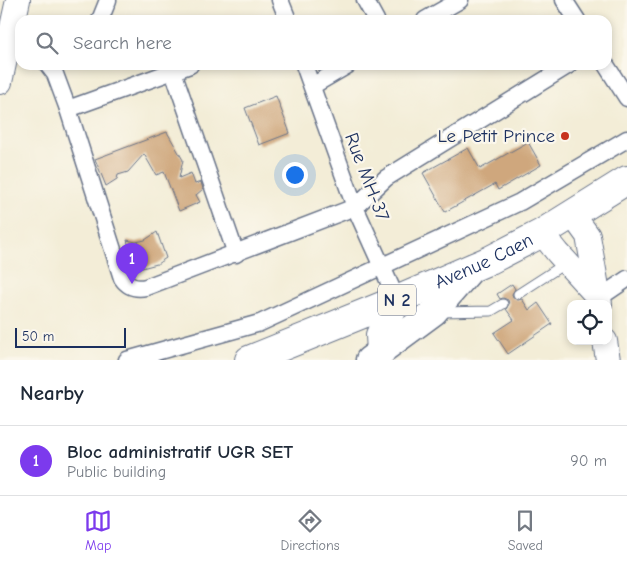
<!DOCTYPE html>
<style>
:root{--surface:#fff;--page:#f2f2f3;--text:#1f2937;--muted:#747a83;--line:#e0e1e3;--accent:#7c3aed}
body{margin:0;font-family:"Comic Neue",sans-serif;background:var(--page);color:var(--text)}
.controls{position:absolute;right:15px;bottom:15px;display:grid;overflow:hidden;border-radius:10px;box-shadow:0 2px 8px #0003}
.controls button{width:45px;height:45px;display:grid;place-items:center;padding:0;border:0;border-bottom:1px solid var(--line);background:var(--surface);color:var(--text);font:25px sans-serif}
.scale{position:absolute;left:15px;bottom:12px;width:111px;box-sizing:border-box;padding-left:5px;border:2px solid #1b2f5e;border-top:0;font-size:14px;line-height:18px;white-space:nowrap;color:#1b2f5e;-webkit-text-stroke:4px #fbf7ec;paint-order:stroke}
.you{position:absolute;left:294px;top:174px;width:18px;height:18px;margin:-12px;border:4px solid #fff;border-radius:50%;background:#1a73e8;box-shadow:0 0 0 8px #1a73e833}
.badge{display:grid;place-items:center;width:32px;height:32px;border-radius:50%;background:var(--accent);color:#fff;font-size:16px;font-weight:700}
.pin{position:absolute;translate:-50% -41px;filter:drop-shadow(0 1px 2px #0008)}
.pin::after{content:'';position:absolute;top:26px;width:18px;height:15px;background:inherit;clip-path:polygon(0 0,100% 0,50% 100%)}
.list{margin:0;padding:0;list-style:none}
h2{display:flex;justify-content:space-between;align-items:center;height:65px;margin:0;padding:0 20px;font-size:21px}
h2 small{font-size:16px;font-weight:400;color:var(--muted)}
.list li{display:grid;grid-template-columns:32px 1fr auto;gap:15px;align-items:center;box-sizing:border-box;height:70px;padding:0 20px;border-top:1px solid var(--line)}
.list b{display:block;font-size:19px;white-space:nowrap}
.list p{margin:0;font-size:16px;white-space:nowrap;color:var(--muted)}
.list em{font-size:16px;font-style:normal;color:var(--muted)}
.icon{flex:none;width:28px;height:28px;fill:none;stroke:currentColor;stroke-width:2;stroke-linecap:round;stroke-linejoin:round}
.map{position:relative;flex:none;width:627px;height:360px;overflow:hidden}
.search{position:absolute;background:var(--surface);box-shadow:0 2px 8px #0003;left:15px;right:15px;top:15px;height:55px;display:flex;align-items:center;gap:12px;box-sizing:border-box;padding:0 18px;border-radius:15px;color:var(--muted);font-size:19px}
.sheet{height:135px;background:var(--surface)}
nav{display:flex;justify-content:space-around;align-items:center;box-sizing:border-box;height:70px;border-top:1px solid var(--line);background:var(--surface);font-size:14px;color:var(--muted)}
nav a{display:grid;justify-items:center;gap:2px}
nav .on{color:var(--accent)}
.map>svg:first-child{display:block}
</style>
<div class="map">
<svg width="627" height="360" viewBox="0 0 627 360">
<rect width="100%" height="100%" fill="#fbf7ec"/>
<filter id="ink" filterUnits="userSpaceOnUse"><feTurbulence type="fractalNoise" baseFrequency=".02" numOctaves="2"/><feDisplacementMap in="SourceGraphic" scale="10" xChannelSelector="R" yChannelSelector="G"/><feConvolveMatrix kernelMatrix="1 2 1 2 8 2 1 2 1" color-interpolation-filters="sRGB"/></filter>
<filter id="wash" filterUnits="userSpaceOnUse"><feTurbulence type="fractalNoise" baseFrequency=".0096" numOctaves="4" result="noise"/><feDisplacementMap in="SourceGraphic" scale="20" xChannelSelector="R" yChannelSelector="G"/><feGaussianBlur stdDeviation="1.12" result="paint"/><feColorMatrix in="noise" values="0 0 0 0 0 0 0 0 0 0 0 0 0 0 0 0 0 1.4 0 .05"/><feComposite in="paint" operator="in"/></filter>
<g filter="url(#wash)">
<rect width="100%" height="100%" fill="#f3edd7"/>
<g id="blocks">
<g fill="#cfa77d">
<polygon points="276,96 290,133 259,145 245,108"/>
<polygon points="167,132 183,160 179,178 191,173 195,184 201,182 203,189 196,195 200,202 179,211 164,172 156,175 144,154 128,172 118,175 117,179 106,186 95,159"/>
<polygon points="528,142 541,165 498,190 495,184 445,212 423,173 468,148 480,169"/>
<polygon points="157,232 166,258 157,264 142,268 132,256 127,240 136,242 145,240"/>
<polygon points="512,284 515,289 512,294 513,298 518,300 522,299 529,310 538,303 552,324 508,354 494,333 514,320 506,309 509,304 508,300 503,298 500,299 497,294"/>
</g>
</g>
</g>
<g filter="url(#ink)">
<use href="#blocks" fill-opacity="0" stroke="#677288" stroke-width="1"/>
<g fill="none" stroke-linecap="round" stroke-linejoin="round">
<defs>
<g id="lane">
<polyline points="518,294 566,263"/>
<polyline points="440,312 491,311 503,304"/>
</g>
<g id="street">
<polyline points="280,0 288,20"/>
<polyline points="365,0 376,20"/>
<polyline points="564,0 577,20"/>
<polyline points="100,20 108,0"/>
<polyline points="425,20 460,0"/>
<path d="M48,65L55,74L68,109L122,278C128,287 136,289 146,287L355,207L386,178L569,65"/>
<polyline points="304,65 355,207 397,300"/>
<polyline points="606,65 627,98"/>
<polyline points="173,71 236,254"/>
<polyline points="312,86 348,65"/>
<polyline points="68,109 190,65"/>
<polyline points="599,298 627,279"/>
<polyline points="127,360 260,323 520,202 627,139"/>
</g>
<g id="secondary">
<polyline points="0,82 18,0"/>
<polyline points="572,214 588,236 600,304"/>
<polyline points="542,233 558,253 599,298"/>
<polyline points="605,341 608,360"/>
</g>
<polyline id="primary" points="369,360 434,312 473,267"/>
<g id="highway">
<polyline points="381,352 380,335 397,300"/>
<path id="s1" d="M249,360L397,300L490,260L542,233L627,180"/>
</g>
</defs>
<use href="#lane" stroke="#677288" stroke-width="11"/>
<use href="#street" stroke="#677288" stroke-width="19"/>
<use href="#secondary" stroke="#677288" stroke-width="26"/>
<use href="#primary" stroke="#677288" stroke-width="29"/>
<use href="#highway" stroke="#677288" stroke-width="30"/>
<use href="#lane" stroke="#fff" stroke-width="9"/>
<use href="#street" stroke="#fff" stroke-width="16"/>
<use href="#secondary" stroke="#fff" stroke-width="24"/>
<use href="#primary" stroke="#fff" stroke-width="26"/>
<use href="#highway" stroke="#fff" stroke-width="28"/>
</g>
</g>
<circle fill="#c8321e" stroke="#fbf7ec" stroke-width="2" cx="565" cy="136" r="5"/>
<g text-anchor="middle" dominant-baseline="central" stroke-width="4.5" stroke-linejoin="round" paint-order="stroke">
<rect fill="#fbf7ec" stroke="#5e6b89" stroke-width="1" x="378" y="284.5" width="38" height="31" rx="4"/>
<g font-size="18" font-weight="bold" fill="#1b2f5e">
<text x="397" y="300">N 2</text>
</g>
<g font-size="19" fill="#1b2f5e" stroke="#fbf7ec" text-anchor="end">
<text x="555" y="136">Le Petit Prince</text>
</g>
<g font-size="19" fill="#1b2f5e" stroke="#fbf7ec">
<text transform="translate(367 177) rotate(69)">Rue MH-37</text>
<text stroke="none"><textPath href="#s1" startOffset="255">Avenue Caen</textPath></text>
</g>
</g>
</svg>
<div class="controls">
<button><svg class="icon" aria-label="locate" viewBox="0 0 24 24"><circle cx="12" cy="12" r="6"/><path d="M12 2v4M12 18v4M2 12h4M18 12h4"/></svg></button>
</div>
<div class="scale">50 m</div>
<div class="you"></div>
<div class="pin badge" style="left:132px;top:284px">1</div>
<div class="search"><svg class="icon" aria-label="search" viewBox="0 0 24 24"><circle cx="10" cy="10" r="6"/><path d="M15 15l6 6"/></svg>Search here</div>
</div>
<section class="sheet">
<h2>Nearby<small></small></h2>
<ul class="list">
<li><span class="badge">1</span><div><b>Bloc administratif UGR SET</b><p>Public building</p></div><em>90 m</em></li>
</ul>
</section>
<nav>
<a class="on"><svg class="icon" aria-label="map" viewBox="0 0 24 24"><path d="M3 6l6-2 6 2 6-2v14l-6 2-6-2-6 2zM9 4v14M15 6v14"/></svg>Map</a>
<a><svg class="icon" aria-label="directions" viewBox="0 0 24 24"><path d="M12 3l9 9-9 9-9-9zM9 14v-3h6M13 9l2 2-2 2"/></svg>Directions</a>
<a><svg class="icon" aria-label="saved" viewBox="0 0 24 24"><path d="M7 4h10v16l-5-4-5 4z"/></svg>Saved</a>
</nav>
